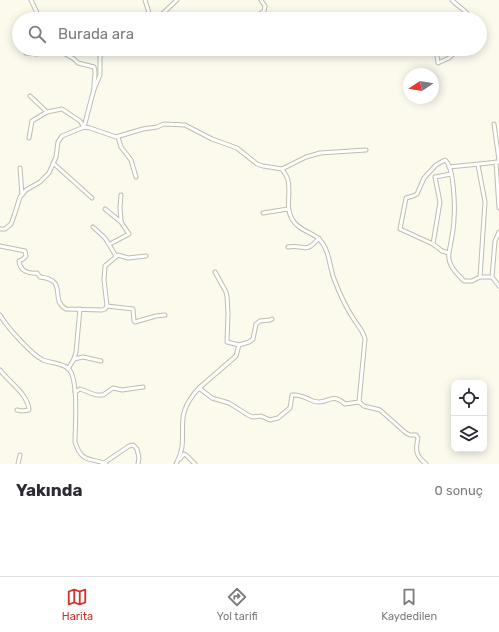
<!DOCTYPE html>
<html lang="tr">
<meta charset="utf-8">
<style>
:root{--surface:#fff;--page:#f2f2f3;--text:#2b2b33;--muted:#7c7c81;--line:#e1e1e2;--accent:#d93025}
body{margin:0;font-family:Rubik,sans-serif;background:var(--page);color:var(--text)}
.controls{position:absolute;right:12px;bottom:12px;display:grid;overflow:hidden;border-radius:8px;box-shadow:0 2px 10px #0003}
.controls button{width:36px;height:36px;display:grid;place-items:center;padding:0;border:0;border-bottom:1px solid var(--line);background:var(--surface);color:var(--text);font:20px sans-serif}
.compass{position:absolute;left:403px;top:68px;width:36px;height:36px;border-radius:50%;background:var(--surface);box-shadow:0 2px 10px #0003;rotate:258deg}
.list{margin:0;padding:0;list-style:none}
h2{display:flex;justify-content:space-between;align-items:center;height:52px;margin:0;padding:0 16px;font-size:17px}
h2 small{font-size:13px;font-weight:400;color:var(--muted)}
.icon{flex:none;width:22px;height:22px;fill:none;stroke:currentColor;stroke-width:2;stroke-linecap:round;stroke-linejoin:round}
.map{position:relative;flex:none;width:499px;height:464px;overflow:hidden}
.search{position:absolute;background:var(--surface);box-shadow:0 2px 10px #0003;left:12px;right:12px;top:12px;height:44px;display:flex;align-items:center;gap:10px;box-sizing:border-box;padding:0 14px;border-radius:22px;color:var(--muted);font-size:15px}
.sheet{height:112px;background:var(--surface)}
nav{display:flex;justify-content:space-around;align-items:center;box-sizing:border-box;height:56px;border-top:1px solid var(--line);background:var(--surface);font-size:11px;color:var(--muted)}
nav a{display:grid;justify-items:center;gap:2px}
nav .on{color:var(--accent)}
.map>svg:first-child{display:block}
</style>
<div class="map">
<svg width="499" height="464" viewBox="0 0 499 464">
<rect width="100%" height="100%" fill="#fbfaed"/>
<g fill="none" stroke-linecap="round" stroke-linejoin="round">
<defs>
<g id="minor">
<polyline points="31,0 40,19"/>
<polyline points="145,0 151,19"/>
<path d="M452,0C458,7 468,11 471,19"/>
<polyline points="157,19 177,0"/>
<polyline points="252,19 264,11 265,6 261,0"/>
<path d="M57,49L74,59L78,63L94,67C97,74 93,81 94,89"/>
<polyline points="436,49 438,63 449,58 459,49"/>
<polyline points="26,53 37,54 40,49"/>
<polyline points="30,96 47,112"/>
<polyline points="494,124 499,160"/>
<polyline points="84,127 94,89 100,75 100,57 104,49"/>
<polyline points="118,137 121,147 131,160 136,177"/>
<polyline points="29,138 32,121 47,112 62,109 80,121 84,127"/>
<polyline points="496,162 499,208"/>
<polyline points="53,163 92,198"/>
<polyline points="478,165 485,202 480,277"/>
<polyline points="449,167 499,162"/>
<polyline points="20,168 22,195"/>
<polyline points="282,169 306,157 320,153 366,150"/>
<polyline points="121,195 120,207 121,221"/>
<polyline points="105,209 121,222 129,234 110,244"/>
<polyline points="263,213 288,209"/>
<polyline points="93,227 105,238 116,256"/>
<path d="M0,229H5L11,224L14,216L20,197L26,190L40,182L49,173L56,157L58,142L62,136L84,127L90,128L116,137L143,129L157,127L164,124L185,125L212,139L237,148L257,164L263,166L282,169C284,172 287,176 288,180C291,193 285,207 292,219C299,231 312,232 319,239C330,250 329,266 334,279C339,292 345,306 353,318C357,325 363,330 365,339L359,402L364,406L380,410L406,433L410,435H416L418,438C415,450 416,456 426,464"/>
<polyline points="499,232 495,241 492,277 499,286"/>
<polyline points="433,244 440,202 435,177 451,174"/>
<path d="M0,246L25,251L26,256L23,259L19,261C20,270 27,274 37,273L40,277C69,280 49,300 66,309L102,310L105,309L107,306"/>
<path d="M288,247C305,244 305,255 319,238"/>
<path d="M449,253C451,241 454,229 454,218C455,207 454,166 445,160L436,165L424,178L417,194L413,196L406,198L400,229L433,244L442,251L449,253C447,264 456,273 464,281H472L480,277H492"/>
<polyline points="107,306 104,280 105,266 118,255 128,258 146,256"/>
<polyline points="107,306 133,309 134,321 135,322 156,316 165,315"/>
<path d="M0,315C7,327 31,354 43,360C50,363 63,363 69,369C79,381 75,426 75,442C82,464 90,457 106,464"/>
<polyline points="239,345 249,342 253,339 256,324 260,321 270,320 272,319"/>
<polyline points="74,359 83,357 101,361"/>
<polyline points="68,369 74,359 76,352 80,309"/>
<path d="M0,370C9,382 28,394 29,410L22,411L17,410"/>
<polyline points="199,388 236,356 239,345 227,342 228,313 227,297 226,292 215,272"/>
<polyline points="75,392 80,389 96,395 103,395 113,388 122,390 143,387"/>
<polyline points="180,459 184,454 186,455 195,464"/>
<polyline points="104,463 129,446 133,445 137,449 139,458 138,464"/>
<polyline points="18,464 20,455"/>
<path d="M176,464C186,446 181,436 183,418C184,407 192,395 199,388L212,398L229,403L248,415L253,417L261,416L270,420L278,418L290,408L292,395C301,394 305,398 313,401C328,406 330,391 345,404L359,402"/>
</g>
</defs>
<use href="#minor" stroke="#bdbdb0" stroke-width="5"/>
<use href="#minor" stroke="#fff" stroke-width="3"/>
</g>
</svg>
<div class="controls">
<button><svg class="icon" aria-label="locate" viewBox="0 0 24 24"><circle cx="12" cy="12" r="6"/><path d="M12 2v4M12 18v4M2 12h4M18 12h4"/></svg></button>
<button><svg class="icon" aria-label="layers" viewBox="0 0 24 24"><path d="M12 4l9 5-9 5-9-5zM3 14l9 5 9-5"/></svg></button>
</div>
<svg class="compass" viewBox="-18 -18 36 36"><path d="M0-13l5 13h-10z" fill="#e53935"/><path d="M0 13l5-13h-10z" fill="#7c7c81"/></svg>
<div class="search"><svg class="icon" aria-label="search" viewBox="0 0 24 24"><circle cx="10" cy="10" r="6"/><path d="M15 15l6 6"/></svg>Burada ara</div>
</div>
<section class="sheet">
<h2>Yakında<small>0 sonuç</small></h2>
<ul class="list">
</ul>
</section>
<nav>
<a class="on"><svg class="icon" aria-label="map" viewBox="0 0 24 24"><path d="M3 6l6-2 6 2 6-2v14l-6 2-6-2-6 2zM9 4v14M15 6v14"/></svg>Harita</a>
<a><svg class="icon" aria-label="directions" viewBox="0 0 24 24"><path d="M12 3l9 9-9 9-9-9zM9 14v-3h6M13 9l2 2-2 2"/></svg>Yol tarifi</a>
<a><svg class="icon" aria-label="saved" viewBox="0 0 24 24"><path d="M7 4h10v16l-5-4-5 4z"/></svg>Kaydedilen</a>
</nav>
